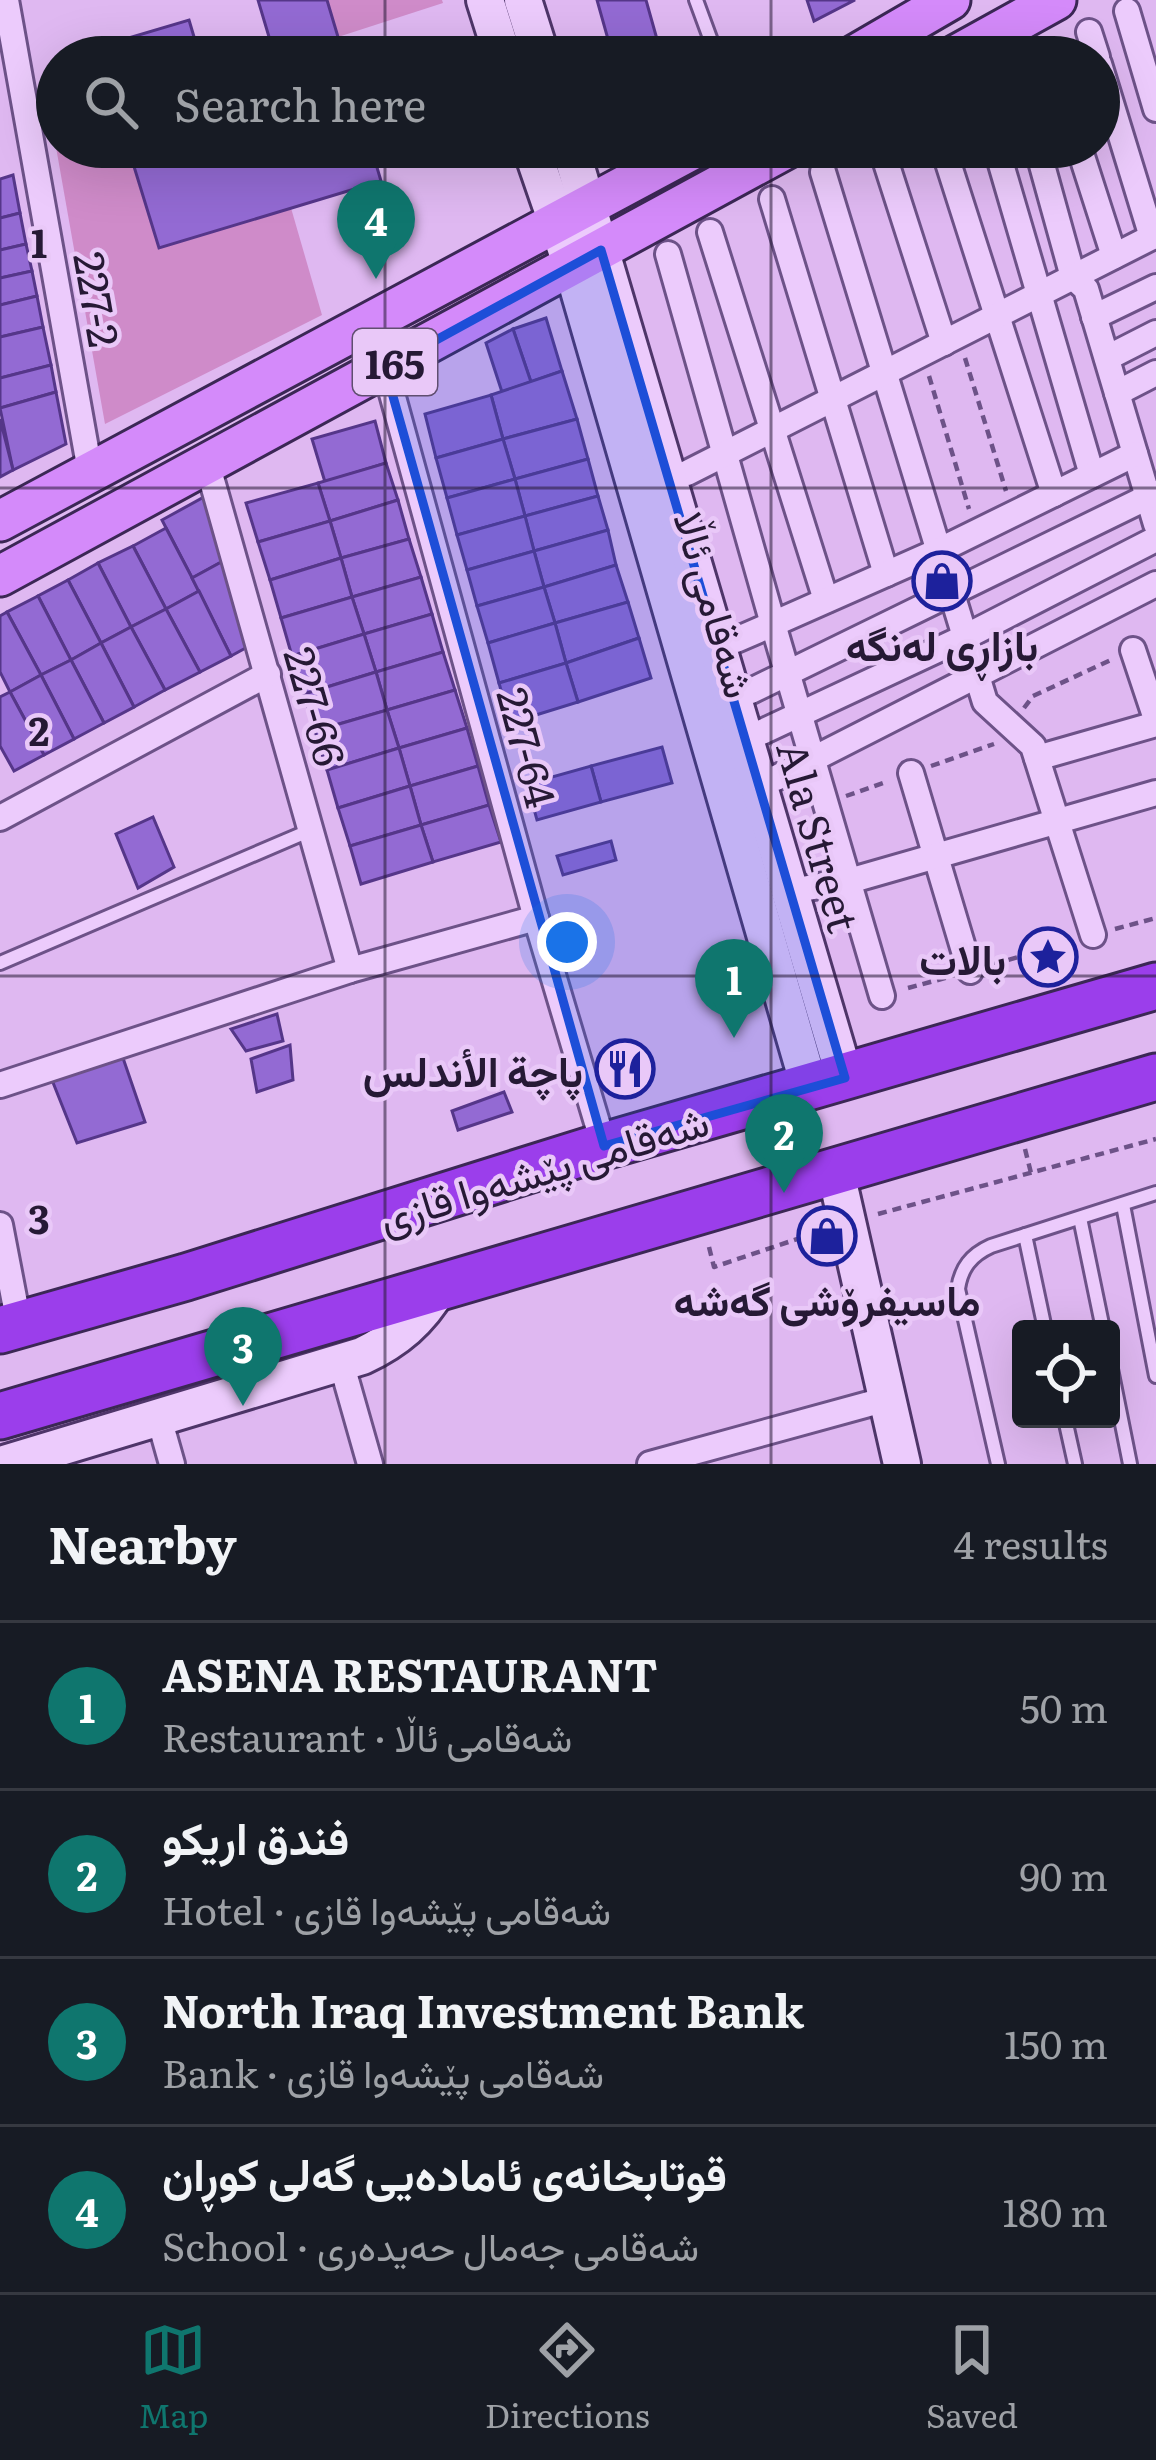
<!DOCTYPE html>
<meta charset="utf-8">
<style>
:root{--surface:#171b24;--page:#242831;--text:#f1f3f6;--muted:#9ea1a6;--line:#363941;--accent:#0f766e}
body{margin:0;font-family:Literata,Vazirmatn,serif;background:var(--page);color:var(--text)}
.controls{position:absolute;right:36px;bottom:36px;display:grid;overflow:hidden;border-radius:12px;box-shadow:0 12px 48px #0002}
.controls button{width:108px;height:108px;display:grid;place-items:center;padding:0;border:0;border-bottom:3px solid var(--line);background:var(--surface);color:var(--text);font:60px sans-serif}
.you{position:absolute;left:567px;top:942px;width:42px;height:42px;margin:-30px;border:9px solid #fff;border-radius:50%;background:#1a73e8;box-shadow:0 0 0 18px #1a73e833}
.badge{display:grid;place-items:center;width:78px;height:78px;border-radius:50%;background:var(--accent);color:#fff;font-size:39px;font-weight:700}
.pin{position:absolute;translate:-50% -99px;filter:drop-shadow(0 3px 6px #0008)}
.pin::after{content:'';position:absolute;top:63px;width:42px;height:36px;background:inherit;clip-path:polygon(0 0,100% 0,50% 100%)}
.list{margin:0;padding:0;list-style:none}
h2{display:flex;justify-content:space-between;align-items:center;height:156px;margin:0;padding:0 48px;font-size:51px}
h2 small{font-size:39px;font-weight:400;color:var(--muted)}
.list li{display:grid;grid-template-columns:78px 1fr auto;gap:36px;align-items:center;box-sizing:border-box;height:168px;padding:0 48px;border-top:3px solid var(--line)}
.list b{display:block;font-size:45px;white-space:nowrap}
.list p{margin:0;font-size:39px;white-space:nowrap;color:var(--muted)}
.list em{font-size:39px;font-style:normal;color:var(--muted)}
.icon{flex:none;width:66px;height:66px;fill:none;stroke:currentColor;stroke-width:2;stroke-linecap:round;stroke-linejoin:round}
.map{position:relative;flex:none;width:1156px;height:1464px;overflow:hidden}
.search{position:absolute;background:var(--surface);box-shadow:0 12px 48px #0002;left:36px;right:36px;top:36px;height:132px;display:flex;align-items:center;gap:30px;box-sizing:border-box;padding:0 42px;border-radius:66px;color:var(--muted);font-size:45px}
.sheet{height:828px;background:var(--surface)}
nav{display:flex;justify-content:space-around;align-items:center;box-sizing:border-box;height:168px;border-top:3px solid var(--line);background:var(--surface);font-size:33px;color:var(--muted)}
nav a{display:grid;justify-items:center;gap:6px}
nav .on{color:var(--accent)}
.map>svg:first-child{display:block}
</style>
<div class="map">
<svg width="1156" height="1464" viewBox="0 0 1156 1464">
<rect width="100%" height="100%" fill="#dfb8f1"/>
<g fill="#cf8bc9">
<polygon points="327,0 442,0 443,3 338,37"/>
<polygon points="57,81 57,147 128,147 159,248 291,208 322,315 105,424 45,85"/>
</g>
<g fill="#936ad3" stroke="#553689" stroke-width="3">
<polygon points="258,0 327,0 344,57 275,57"/>
<polygon points="597,0 646,0 662,57 613,57"/>
<polygon points="807,0 855,0 814,21"/>
<polygon points="189,20 200,57 101,57 98,47"/>
<polygon points="128,147 371,147 381,181 159,248"/>
<polygon points="13,175 20,213 0,218 0,179"/>
<polygon points="20,213 26,244 0,250 0,218"/>
<polygon points="26,244 32,271 0,278 0,250"/>
<polygon points="32,271 37,296 0,305 0,278"/>
<polygon points="37,296 43,327 0,337 0,305"/>
<polygon points="546,318 562,371 531,382 513,329"/>
<polygon points="43,327 51,365 0,378 0,337"/>
<polygon points="513,329 531,382 502,392 486,343"/>
<polygon points="51,365 56,392 0,408 0,378"/>
<polygon points="562,371 577,419 503,439 491,395"/>
<polygon points="56,392 66,444 13,470 0,408"/>
<polygon points="491,395 503,439 436,458 425,414"/>
<polygon points="0,419 13,470 0,477"/>
<polygon points="577,419 588,459 515,479 503,439"/>
<polygon points="375,421 386,463 325,482 312,439"/>
<polygon points="503,439 515,479 447,498 436,458"/>
<polygon points="588,459 598,496 525,516 515,479"/>
<polygon points="386,463 398,500 330,521 318,483"/>
<polygon points="515,479 525,516 457,535 447,498"/>
<polygon points="318,483 330,521 258,542 246,503"/>
<polygon points="598,496 608,530 534,551 525,516"/>
<polygon points="204,497 225,560 192,578 162,520"/>
<polygon points="398,500 409,539 341,558 330,521"/>
<polygon points="525,516 534,551 467,570 457,535"/>
<polygon points="330,521 341,558 270,580 258,542"/>
<polygon points="166,528 199,591 166,609 133,546"/>
<polygon points="608,530 616,565 544,587 534,551"/>
<polygon points="409,539 421,577 352,597 341,558"/>
<polygon points="133,546 166,609 131,627 98,563"/>
<polygon points="534,551 544,587 477,606 467,570"/>
<polygon points="341,558 352,597 281,618 270,580"/>
<polygon points="225,560 251,645 231,656 192,578"/>
<polygon points="98,563 131,627 101,643 68,580"/>
<polygon points="616,565 628,602 555,623 544,587"/>
<polygon points="421,577 432,614 364,634 352,597"/>
<polygon points="68,580 101,643 71,660 38,596"/>
<polygon points="544,587 555,623 488,643 477,606"/>
<polygon points="199,591 231,656 200,672 166,609"/>
<polygon points="38,596 71,660 41,675 7,612"/>
<polygon points="352,597 364,634 292,656 281,618"/>
<polygon points="628,602 639,638 566,663 555,623"/>
<polygon points="166,609 200,672 165,690 131,627"/>
<polygon points="7,612 41,675 10,692 0,672 0,616"/>
<polygon points="432,614 443,652 376,672 364,634"/>
<polygon points="555,623 566,663 499,683 488,643"/>
<polygon points="131,627 165,690 134,707 101,643"/>
<polygon points="364,634 376,672 304,694 292,656"/>
<polygon points="639,638 651,678 578,702 566,663"/>
<polygon points="101,643 134,707 104,723 71,660"/>
<polygon points="443,652 455,690 387,710 376,672"/>
<polygon points="71,660 104,723 74,739 41,675"/>
<polygon points="566,663 578,702 510,723 499,683"/>
<polygon points="376,672 387,710 315,731 304,694"/>
<polygon points="41,675 74,739 44,755 10,692"/>
<polygon points="455,690 467,728 399,748 387,710"/>
<polygon points="10,692 44,755 14,771 0,746 0,697"/>
<polygon points="387,710 399,748 327,770 315,731"/>
<polygon points="467,728 478,766 410,786 399,748"/>
<polygon points="662,747 672,783 601,802 591,766"/>
<polygon points="399,748 410,786 338,808 327,770"/>
<polygon points="478,766 489,805 421,825 410,786"/>
<polygon points="591,766 601,802 537,820 527,784"/>
<polygon points="410,786 421,825 350,846 338,808"/>
<polygon points="489,805 501,842 433,862 421,825"/>
<polygon points="153,817 174,867 138,888 116,834"/>
<polygon points="421,825 433,862 361,884 350,846"/>
<polygon points="611,841 616,860 563,875 557,856"/>
<polygon points="277,1014 283,1041 246,1051 231,1029"/>
<polygon points="290,1045 293,1080 257,1092 251,1059"/>
<polygon points="123,1058 145,1122 77,1143 52,1080"/>
<polygon points="504,1092 512,1112 458,1130 452,1111"/>
</g>
<g fill="none" stroke-linecap="round" stroke-linejoin="round">
<defs>
<g id="lane">
<polyline points="696,0 717,57"/>
<polyline points="0,963 311,830"/>
<polyline points="1123,1205 1156,1376"/>
<polyline points="1080,1218 1103,1329"/>
<polyline points="1025,1235 1045,1329"/>
<polyline points="1111,1369 1130,1464"/>
<polyline points="1065,1419 1075,1464"/>
<path d="M998,1464L958,1289C961,1268 971,1255 991,1246L1156,1193"/>
</g>
<g id="street">
<polyline points="6,0 90,471"/>
<polyline points="1127,11 1156,109"/>
<polyline points="1089,32 1097,57"/>
<polyline points="1049,53 1050,57"/>
<polyline points="1099,64 1152,237"/>
<polyline points="881,147 944,343"/>
<polyline points="943,147 1054,494"/>
<polyline points="996,147 1092,475"/>
<polyline points="1037,147 1073,277 1086,289 1156,524"/>
<polyline points="1079,147 1114,256"/>
<polyline points="823,172 985,702 1033,746 1093,935"/>
<polyline points="772,199 886,574"/>
<polyline points="710,232 826,600"/>
<polyline points="668,254 773,624 938,551 1135,454"/>
<polyline points="1094,317 1156,287"/>
<polyline points="1107,358 1156,333"/>
<polyline points="385,368 536,918 604,1146"/>
<polyline points="1117,393 1156,373"/>
<polyline points="207,463 350,970"/>
<polyline points="687,473 1156,235"/>
<polyline points="736,640 773,624 882,996"/>
<polyline points="1133,650 1156,719"/>
<polyline points="751,691 1156,493"/>
<polyline points="762,732 965,637 1156,539"/>
<polyline points="1037,758 1156,724"/>
<polyline points="911,773 970,971"/>
<polyline points="776,778 1156,584"/>
<polyline points="0,818 268,674"/>
<polyline points="808,888 849,881 1156,793"/>
<polyline points="0,1085 350,970 536,918"/>
<polyline points="0,1225 19,1324"/>
<polyline points="341,1362 370,1464"/>
<polyline points="159,1418 172,1464"/>
<polyline points="650,1464 887,1399"/>
</g>
<g id="secondary">
<polyline points="485,0 503,57"/>
<polyline points="523,0 541,57"/>
<polyline points="531,147 572,266 810,1089"/>
<polyline points="570,147 845,1078"/>
<polyline points="836,1173 902,1464"/>
<path d="M4,1464L362,1356C396,1340 420,1320 439,1287"/>
</g>
<g id="primary">
<polyline points="852,57 950,0"/>
<polyline points="953,57 1056,0"/>
<polyline points="0,521 697,147"/>
<polyline points="0,576 789,147"/>
</g>
<g id="highway">
<polyline points="0,1330 186,1277 604,1146 1156,986"/>
<polyline points="0,1416 1156,1077"/>
</g>
</defs>
<use href="#lane" stroke="#6d5288" stroke-width="18"/>
<use href="#street" stroke="#6d5288" stroke-width="30"/>
<use href="#secondary" stroke="#4e3569" stroke-width="42"/>
<use href="#primary" stroke="#3b2755" stroke-width="45"/>
<use href="#highway" stroke="#3b2755" stroke-width="51"/>
<g stroke="#6d5288" stroke-width="4.5" stroke-dasharray="9 6" stroke-linecap="butt">
<polyline points="965,358 1006,491"/>
<polyline points="929,376 969,509"/>
<polyline points="1024,708 1033,696 1113,659"/>
<polyline points="931,766 994,744"/>
<polyline points="846,796 886,782"/>
<polyline points="1115,929 1156,918"/>
<polyline points="994,964 1070,942"/>
<polyline points="908,988 949,977"/>
<polyline points="1025,1149 1031,1173"/>
<polyline points="878,1214 1156,1139"/>
<polyline points="709,1247 714,1267 821,1231"/>
</g>
<use href="#lane" stroke="#eccbfc" stroke-width="12"/>
<use href="#street" stroke="#eccbfc" stroke-width="24"/>
<use href="#secondary" stroke="#eccbfc" stroke-width="36"/>
<use href="#primary" stroke="#d48afa" stroke-width="39"/>
<use href="#highway" stroke="#9b3eeb" stroke-width="45"/>
</g>
<path fill="#1d4ed8" fill-opacity="0.2" stroke="#1d4ed8" stroke-width="9" stroke-linejoin="round" d="M601,250L845,1078L604,1146L385,368Z"/>
<path fill="none" stroke="#261935" stroke-width="3" stroke-opacity="0.55" d="M385,0V57M771,0V57M385,147V1464M771,147V1464M0,488H1156M0,976H1156"/>
<defs>
<symbol id="shop-ring" viewBox="-11 -11 22 22"><circle r="9.5" fill="#e9c8f8" stroke="#1d219c" stroke-width="1.5"/><path d="M-5-2.5h2.3a2.7 3.5 0 0 1 5.4 0H5L5.5 6h-11ZM-1.5-2.5h3a1.5 2.3 0 0 0-3 0Z" fill="#1d219c"/></symbol>
<symbol id="sight-ring" viewBox="-11 -11 22 22"><circle r="9.5" fill="#e9c8f8" stroke="#1d219c" stroke-width="1.5"/><path d="M0-6L1.8-2.2L6-1.7L2.9 1.2L3.7 5.4L0 3.3L-3.7 5.4L-2.9 1.2L-6-1.7L-1.8-2.2Z" fill="#1d219c"/></symbol>
<symbol id="restaurant-ring" viewBox="-11 -11 22 22"><circle r="9.5" fill="#e9c8f8" stroke="#1d219c" stroke-width="1.5"/><path d="M-5-6h1v4h1v-4h1v4h1v-4h1v5L-1.5 .5V6h-2V.5L-5-1ZM5-6V6H3V1.5H1.5Q1.5-4 5-6Z" fill="#1d219c"/></symbol>
</defs>
<g fill-rule="evenodd">
<use href="#shop-ring" x="909" y="548" width="66" height="66"/>
<use href="#sight-ring" x="1015" y="924" width="66" height="66"/>
<use href="#restaurant-ring" x="592" y="1036" width="66" height="66"/>
<use href="#shop-ring" x="794" y="1203" width="66" height="66"/>
</g>
<g text-anchor="middle" dominant-baseline="central" stroke-width="9" stroke-linejoin="round" paint-order="stroke">
<rect fill="#e9c8f8" stroke="#604e70" stroke-width="3" x="353" y="329" width="84" height="66" rx="9"/>
<g font-size="39" font-weight="bold" fill="#261935">
<text x="395" y="362">165</text>
</g>
<g font-size="42" fill="#261935" stroke="#e9c8f8">
<text transform="translate(99 299) rotate(80)">227-2</text>
<text transform="translate(717 604) rotate(74)">شه‌قامی ئاڵا</text>
<text transform="translate(317 706) rotate(74)">227-66</text>
<text transform="translate(529 747) rotate(75)">227-64</text>
<text transform="translate(820 836) rotate(74)">Ala Street</text>
<text transform="translate(543 1167) rotate(-17)">شەقامی پێشەوا قازی</text>
</g>
<g font-size="42" font-weight="bold" fill="#261935" stroke="#e9c8f8">
<text x="942" y="643">بازاڕی لەنگە</text>
<text x="1006" y="957" text-anchor="end">بالات</text>
<text x="583" y="1069" text-anchor="end">پاچة الأندلس</text>
<text x="827" y="1298">ماسیفرۆشی گەشە</text>
</g>
</g>
<g font-size="39" text-anchor="middle" font-weight="bold" fill="#261935" stroke="#e9c8f8" stroke-width="9" stroke-linejoin="round" paint-order="stroke">
<text x="39" y="258">1</text>
<text x="39" y="746">2</text>
<text x="39" y="1234">3</text>
</g>
</svg>
<div class="controls">
<button><svg class="icon" aria-label="locate" viewBox="0 0 24 24"><circle cx="12" cy="12" r="6"/><path d="M12 2v4M12 18v4M2 12h4M18 12h4"/></svg></button>
</div>
<div class="you"></div>
<div class="pin badge" style="left:734px;top:1038px">1</div>
<div class="pin badge" style="left:784px;top:1193px">2</div>
<div class="pin badge" style="left:243px;top:1406px">3</div>
<div class="pin badge" style="left:376px;top:279px">4</div>
<div class="search"><svg class="icon" aria-label="search" viewBox="0 0 24 24"><circle cx="10" cy="10" r="6"/><path d="M15 15l6 6"/></svg>Search here</div>
</div>
<section class="sheet">
<h2>Nearby<small>4 results</small></h2>
<ul class="list">
<li><span class="badge">1</span><div><b>ASENA RESTAURANT</b><p>Restaurant · شه‌قامی ئاڵا</p></div><em>50 m</em></li>
<li><span class="badge">2</span><div><b>فندق اريكو</b><p>Hotel · شەقامی پێشەوا قازی</p></div><em>90 m</em></li>
<li><span class="badge">3</span><div><b>North Iraq Investment Bank</b><p>Bank · شەقامی پێشەوا قازی</p></div><em>150 m</em></li>
<li><span class="badge">4</span><div><b>قوتابخانەی ئامادەیی گەلی کوڕان</b><p>School · شەقامی جەمال حەیدەری</p></div><em>180 m</em></li>
</ul>
</section>
<nav>
<a class="on"><svg class="icon" aria-label="map" viewBox="0 0 24 24"><path d="M3 6l6-2 6 2 6-2v14l-6 2-6-2-6 2zM9 4v14M15 6v14"/></svg>Map</a>
<a><svg class="icon" aria-label="directions" viewBox="0 0 24 24"><path d="M12 3l9 9-9 9-9-9zM9 14v-3h6M13 9l2 2-2 2"/></svg>Directions</a>
<a><svg class="icon" aria-label="saved" viewBox="0 0 24 24"><path d="M7 4h10v16l-5-4-5 4z"/></svg>Saved</a>
</nav>
